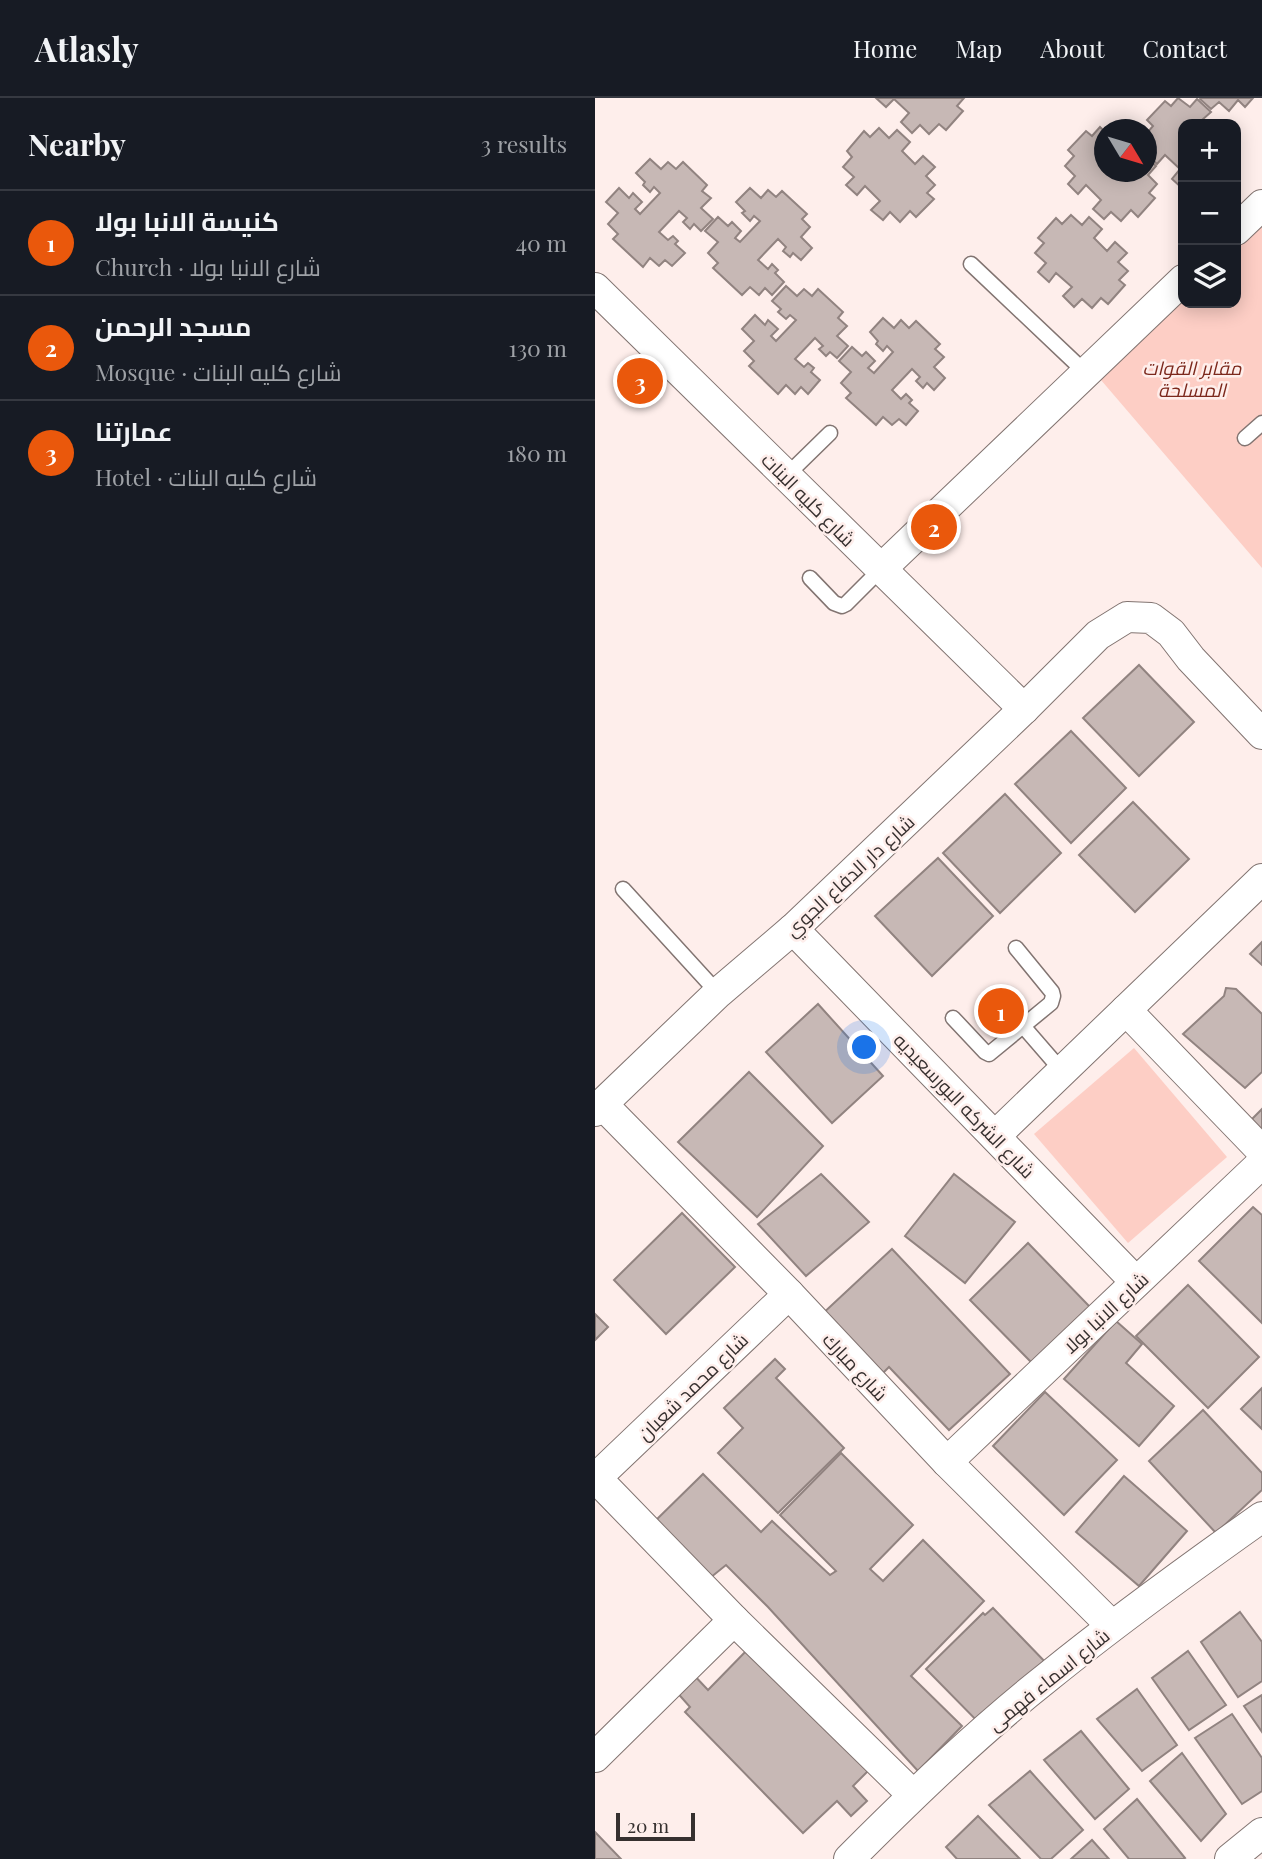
<!DOCTYPE html>
<meta charset="utf-8">
<style>
:root{--surface:#171b24;--page:#20242c;--text:#f1f3f6;--muted:#9ea1a6;--line:#363941;--accent:#ea580c}
body{margin:0;font-family:"Playfair Display",Cairo,serif;background:var(--page);color:var(--text)}
.controls{position:absolute;right:21px;top:21px;display:grid;overflow:hidden;border-radius:14px;box-shadow:0 4px 18px #0003}
.controls button{width:63px;height:63px;display:grid;place-items:center;padding:0;border:0;border-bottom:2px solid var(--line);background:var(--surface);color:var(--text);font:35px sans-serif}
.compass{position:absolute;left:499px;top:21px;width:63px;height:63px;border-radius:50%;background:var(--surface);box-shadow:0 4px 18px #0003;rotate:128deg}
.scale{position:absolute;left:21px;bottom:18px;width:79px;box-sizing:border-box;padding-left:7px;border:4px solid #36302f;border-top:0;font-size:19px;line-height:24px;white-space:nowrap;color:#36302f;-webkit-text-stroke:5px #feeeeb;paint-order:stroke}
.you{position:absolute;left:270px;top:950px;width:24px;height:24px;margin:-18px;border:5px solid #fff;border-radius:50%;background:#1a73e8;box-shadow:0 0 0 10px #1a73e833}
.badge{display:grid;place-items:center;width:46px;height:46px;border-radius:50%;background:var(--accent);color:#fff;font-size:23px;font-weight:700}
.pin{position:absolute;translate:-50% -50%;border:4px solid #fff;box-shadow:0 2px 7px #0006}
.list{margin:0;padding:0;list-style:none}
h2{display:flex;justify-content:space-between;align-items:center;height:91px;margin:0;padding:0 28px;font-size:30px}
h2 small{font-size:23px;font-weight:400;color:var(--muted)}
.list li{display:grid;grid-template-columns:46px 1fr auto;gap:21px;align-items:center;box-sizing:border-box;height:105px;padding:0 28px;border-top:2px solid var(--line)}
.list b{display:block;font-size:26px;white-space:nowrap}
.list p{margin:0;font-size:23px;white-space:nowrap;color:var(--muted)}
.list em{font-size:23px;font-style:normal;color:var(--muted)}
.icon{flex:none;width:38px;height:38px;fill:none;stroke:currentColor;stroke-width:2;stroke-linecap:round;stroke-linejoin:round}
.map{position:relative;flex:none;width:667px;height:1761px;overflow:hidden}
header{display:flex;align-items:center;gap:42px;box-sizing:border-box;height:98px;padding:0 35px;background:var(--surface);border-bottom:2px solid var(--line)}
header strong{font-size:33px}
nav{display:flex;gap:38px;margin-inline-start:auto;font-size:24px}
main{display:flex}
aside{flex:1;background:var(--surface)}
.map>svg:first-child{display:block}
</style>
<header>
<strong>Atlasly</strong>
<nav><a>Home</a><a>Map</a><a>About</a><a>Contact</a></nav>
</header>
<main>
<aside>
<h2>Nearby<small>3 results</small></h2>
<ul class="list">
<li><span class="badge">1</span><div><b>كنيسة الانبا بولا</b><p>Church · شارع الانبا بولا</p></div><em>40 m</em></li>
<li><span class="badge">2</span><div><b>مسجد الرحمن</b><p>Mosque · شارع كليه البنات</p></div><em>130 m</em></li>
<li><span class="badge">3</span><div><b>عمارتنا</b><p>Hotel · شارع كليه البنات</p></div><em>180 m</em></li>
</ul>
</aside>
<div class="map">
<svg width="667" height="1761" viewBox="0 0 667 1761">
<rect width="100%" height="100%" fill="#feeeeb"/>
<g fill="#fdcec5">
<polygon points="667,114 667,470 500,275 588,190 588,205 641,205 641,139"/>
<polygon points="539,950 632,1059 533,1145 439,1036"/>
</g>
<g fill="#c7b8b5" stroke="#918380" stroke-width="2">
<polygon points="281,0 369,0 362,8 368,13 351,32 344,26 334,36 325,27 317,35 306,24 314,15 299,1 291,9"/>
<polygon points="583,0 595,9 602,1 616,14 607,22 611,26 588,26 588,91 577,81 585,71 570,57 562,66 552,56 559,48 552,40 552,35 558,28 552,22 570,3 576,8"/>
<polygon points="606,0 658,0 650,9 643,2 634,13 624,4 616,11 605,1"/>
<polygon points="505,29 509,33 509,74 552,74 552,59 561,68 553,77 562,86 554,95 560,100 543,119 536,112 526,123 516,114 509,121 498,111 506,102 491,87 483,96 473,86 480,78 470,68 479,58 473,52 491,33 497,38"/>
<polygon points="284,30 294,40 302,32 315,44 307,53 320,66 328,58 340,69 331,78 340,87 332,95 339,101 321,119 315,113 305,124 295,114 288,122 276,112 285,103 270,88 262,97 251,87 259,79 248,69 257,59 252,53 269,33 275,39"/>
<polygon points="55,61 66,71 73,64 81,71 88,64 112,87 107,93 116,100 106,110 118,121 106,133 99,126 95,131 88,124 92,120 84,113 64,134 73,142 78,138 83,143 80,146 90,155 77,168 70,162 64,168 55,160 48,169 18,141 23,136 13,126 23,115 11,104 24,90 34,100 38,95 47,104 40,111 45,116 65,95 59,89 55,94 48,87 50,84 41,75"/>
<polygon points="155,90 166,100 173,92 181,99 187,93 212,116 207,121 215,129 206,139 217,150 206,162 198,155 195,159 188,153 191,149 183,141 163,162 173,171 177,166 183,172 180,175 189,184 177,197 170,190 164,197 155,189 147,197 118,170 123,165 113,155 123,144 110,133 123,119 133,128 137,124 146,133 140,140 145,144 165,123 159,118 155,123 147,115 150,113 141,104"/>
<polygon points="476,117 487,127 494,119 507,131 499,140 512,153 520,144 532,155 523,164 533,173 524,182 530,187 513,206 506,200 497,210 487,201 479,209 468,198 477,189 461,175 454,184 443,174 451,165 440,155 449,145 443,140 461,120 467,126"/>
<polygon points="191,188 202,198 209,191 217,198 223,191 248,214 243,220 252,228 242,238 253,248 242,260 235,254 231,258 224,251 228,248 220,240 200,261 209,269 213,265 219,270 216,274 225,282 213,296 206,289 200,296 191,287 183,296 154,268 159,263 149,253 159,243 147,231 160,217 170,227 173,222 183,231 176,238 181,243 201,222 195,217 191,221 183,214 186,211 177,203"/>
<polygon points="288,220 299,230 306,222 314,230 321,223 345,246 340,251 349,259 339,269 350,280 339,292 332,285 328,290 321,283 325,279 317,271 297,292 306,301 311,296 317,302 314,305 323,313 311,327 304,321 297,327 288,319 281,327 251,300 256,295 246,285 256,274 244,263 257,249 267,258 271,254 280,263 273,270 279,275 298,254 292,248 288,253 281,246 283,243 275,234"/>
<polygon points="544,567 599,624 544,678 488,620"/>
<polygon points="476,633 531,690 476,745 420,686"/>
<polygon points="410,696 466,755 405,815 348,755"/>
<polygon points="538,704 594,761 540,814 484,757"/>
<polygon points="343,760 398,818 337,878 280,818"/>
<polygon points="667,844 667,867 655,856"/>
<polygon points="631,890 641,891 667,916 667,974 650,990 588,936 629,898"/>
<polygon points="223,906 288,978 237,1025 171,954"/>
<polygon points="154,974 228,1048 162,1119 83,1044"/>
<polygon points="667,1011 667,1037 654,1024"/>
<polygon points="226,1076 274,1124 211,1178 163,1126"/>
<polygon points="359,1076 420,1124 370,1185 310,1138"/>
<polygon points="658,1109 667,1117 667,1225 604,1163"/>
<polygon points="87,1115 140,1169 71,1236 19,1182"/>
<polygon points="433,1145 495,1209 437,1265 375,1202"/>
<polygon points="297,1151 415,1276 354,1332 294,1269 282,1281 224,1219"/>
<polygon points="593,1187 664,1259 613,1310 541,1238"/>
<polygon points="0,1216 13,1229 0,1242"/>
<polygon points="521,1223 547,1246 531,1265 579,1308 544,1348 469,1281"/>
<polygon points="180,1261 190,1271 181,1280 249,1350 183,1415 123,1355 148,1330 129,1310"/>
<polygon points="667,1290 667,1331 646,1311"/>
<polygon points="450,1294 522,1362 469,1417 398,1348"/>
<polygon points="608,1312 667,1375 667,1392 621,1435 554,1363"/>
<polygon points="246,1355 318,1427 275,1471 288,1483 328,1442 389,1503 316,1578 367,1628 323,1673 173,1509 131,1467 115,1480 57,1426 108,1376 166,1434 177,1423 235,1477 241,1473 185,1417"/>
<polygon points="529,1378 592,1433 544,1488 481,1434"/>
<polygon points="398,1510 455,1569 387,1628 331,1571 388,1515 390,1517"/>
<polygon points="645,1514 667,1544 667,1583 643,1599 606,1544"/>
<polygon points="155,1549 274,1672 258,1688 272,1703 256,1718 242,1703 208,1735 90,1614 95,1609 79,1591 96,1574 113,1592"/>
<polygon points="593,1553 631,1607 594,1632 557,1580"/>
<polygon points="542,1591 582,1647 547,1673 502,1621"/>
<polygon points="667,1597 667,1634 649,1608"/>
<polygon points="637,1616 667,1660 667,1693 647,1706 600,1640"/>
<polygon points="486,1633 534,1691 500,1721 449,1662"/>
<polygon points="587,1655 631,1716 606,1743 555,1683"/>
<polygon points="435,1673 488,1732 456,1761 446,1761 394,1707"/>
<polygon points="542,1701 590,1760 588,1761 534,1761 509,1731"/>
<polygon points="383,1718 425,1761 362,1761 351,1749"/>
<polygon points="0,1734 26,1761 0,1761"/>
<polygon points="497,1742 514,1761 476,1761"/>
</g>
<g fill="none" stroke-linecap="round" stroke-linejoin="round">
<defs>
<g id="service">
<polyline points="376,166 491,275"/>
<polyline points="650,340 667,325"/>
<polyline points="191,378 235,335"/>
<polyline points="215,480 239,505 247,508 251,506 286,471"/>
<polyline points="28,791 123,895"/>
<polyline points="358,920 390,954 394,956 456,905 458,898 457,894 421,850"/>
<polyline points="428,928 467,973"/>
</g>
<g id="minor">
<polyline points="641,132 667,107"/>
<polyline points="0,190 429,611"/>
<polyline points="286,471 588,182"/>
<polyline points="198,831 541,1184"/>
<polyline points="531,912 667,1053"/>
<polyline points="7,1006 194,1196 352,1364 517,1528"/>
<polyline points="0,1013 123,895 198,831 429,611 503,537 532,519 556,520 576,535 596,561 667,636"/>
<polyline points="400,1038 667,781"/>
<polyline points="352,1364 667,1065"/>
<polyline points="1,1380 139,1522 318,1697"/>
<polyline points="0,1381 194,1196"/>
<polyline points="0,1659 139,1522"/>
<path d="M254,1761C318,1697 383,1634 454,1578C523,1522 595,1470 667,1419"/>
<polyline points="635,1761 667,1735"/>
</g>
</defs>
<use href="#service" stroke="#827471" stroke-width="17"/>
<use href="#minor" stroke="#827471" stroke-width="32"/>
<use href="#service" stroke="#fff" stroke-width="14"/>
<use href="#minor" stroke="#fff" stroke-width="30"/>
</g>
<g text-anchor="middle" dominant-baseline="central" stroke-width="5" stroke-linejoin="round" paint-order="stroke">
<g font-size="19" font-style="italic" fill="#7c281c" stroke="#feeeeb">
<text x="597" y="269">مقابر القوات<tspan x="597" dy="22">المسلحة</tspan></text>
</g>
<g font-size="19" fill="#36302f" stroke="#feeeeb">
<text transform="translate(214 401) rotate(45)">شارع كليه البنات</text>
<text transform="translate(254 777) rotate(-43)">شارع دار الدفاع الجوي</text>
<text transform="translate(370 1007) rotate(46)">شارع الشركه البورسعيديه</text>
<text transform="translate(510 1214) rotate(-43)">شارع الانبا بولا</text>
<text transform="translate(261 1268) rotate(47)">شارع مبارك</text>
<text transform="translate(97 1288) rotate(-44)">شارع محمد شعبان</text>
<text transform="translate(453 1581) rotate(-39)">شارع اسماء فهمى</text>
</g>
</g>
</svg>
<div class="controls">
<button>+</button>
<button>−</button>
<button><svg class="icon" aria-label="layers" viewBox="0 0 24 24"><path d="M12 4l9 5-9 5-9-5zM3 14l9 5 9-5"/></svg></button>
</div>
<svg class="compass" viewBox="-18 -18 36 36"><path d="M0-13l5 13h-10z" fill="#e53935"/><path d="M0 13l5-13h-10z" fill="#9ea1a6"/></svg>
<div class="scale">20 m</div>
<div class="you"></div>
<div class="pin badge" style="left:406px;top:913px">1</div>
<div class="pin badge" style="left:339px;top:429px">2</div>
<div class="pin badge" style="left:45px;top:283px">3</div>
</div>
</main>
